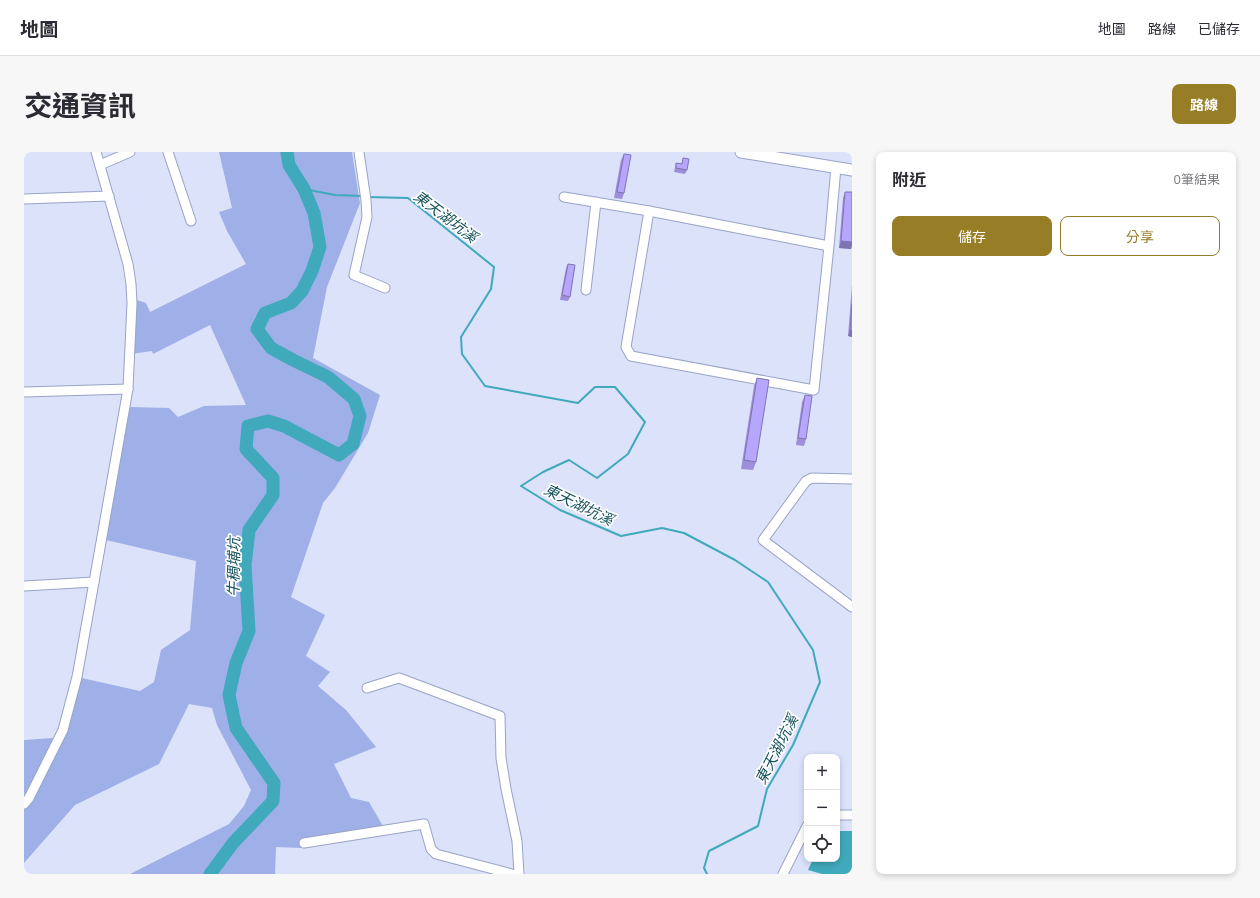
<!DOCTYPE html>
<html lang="zh-TW">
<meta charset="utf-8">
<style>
:root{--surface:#fff;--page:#f7f7f7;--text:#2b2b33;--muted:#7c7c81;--line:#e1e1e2;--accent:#977d25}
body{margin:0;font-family:"Open Sans","Noto Sans TC",sans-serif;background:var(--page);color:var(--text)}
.controls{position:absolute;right:12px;bottom:12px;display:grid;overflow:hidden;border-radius:8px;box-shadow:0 2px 6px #0003}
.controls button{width:36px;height:36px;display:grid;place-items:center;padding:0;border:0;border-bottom:1px solid var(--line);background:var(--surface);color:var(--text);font:20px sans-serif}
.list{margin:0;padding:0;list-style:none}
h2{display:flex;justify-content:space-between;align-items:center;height:52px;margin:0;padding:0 16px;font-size:17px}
h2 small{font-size:13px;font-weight:400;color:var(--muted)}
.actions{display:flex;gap:8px;padding:12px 16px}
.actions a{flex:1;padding:9px 0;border:1px solid var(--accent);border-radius:8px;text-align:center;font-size:14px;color:var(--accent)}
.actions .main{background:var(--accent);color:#fff}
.icon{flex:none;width:22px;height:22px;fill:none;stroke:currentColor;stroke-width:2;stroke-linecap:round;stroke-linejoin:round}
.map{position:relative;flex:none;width:828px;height:722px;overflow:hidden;border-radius:8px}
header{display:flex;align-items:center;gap:24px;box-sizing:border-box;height:56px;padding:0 20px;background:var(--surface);border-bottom:1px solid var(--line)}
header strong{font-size:19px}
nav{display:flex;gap:22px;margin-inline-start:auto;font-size:14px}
.intro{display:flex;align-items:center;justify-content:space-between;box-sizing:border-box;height:96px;padding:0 24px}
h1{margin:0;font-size:28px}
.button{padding:10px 18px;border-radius:8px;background:var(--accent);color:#fff;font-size:14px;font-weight:700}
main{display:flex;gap:24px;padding:0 24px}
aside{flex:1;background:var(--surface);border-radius:8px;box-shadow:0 2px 6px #0003}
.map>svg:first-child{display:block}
</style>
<header>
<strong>地圖</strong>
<nav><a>地圖</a><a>路線</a><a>已儲存</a></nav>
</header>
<div class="intro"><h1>交通資訊</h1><a class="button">路線</a></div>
<main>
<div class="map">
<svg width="828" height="722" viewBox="0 0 828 722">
<rect width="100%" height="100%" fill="#dbe2f9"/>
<g fill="#9fb0e9">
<polygon points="195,0 328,0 336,51 303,135 289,206 356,243 344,281 311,336 299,351 267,445 301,463 282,504 306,520 294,534 322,558 352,595 310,612 327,646 345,650 360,676 279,689 277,696 252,695 251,722 106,722 205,672 220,654 227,638 193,573 188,556 165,552 135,612 51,653 0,711 0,655 13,639 53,525 116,539 130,530 137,498 166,478 172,409 82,388 106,255 145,256 154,265 180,254 222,253 186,173 129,202 128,199 107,202 110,147 122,151 126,160 222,112 203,79 195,60 208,56"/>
<path d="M29,586C21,606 14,627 0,643V588Z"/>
</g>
<polygon fill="#40a9bc" points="813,679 828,679 828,722 798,722 784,718 789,707 813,707"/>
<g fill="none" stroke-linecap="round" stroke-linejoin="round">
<g stroke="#40a9bc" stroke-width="2">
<polyline points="280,37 311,43 338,44"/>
<polyline points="344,45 384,46 470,115 467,137 437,185 438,202 461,234 554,251 571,235 591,235 621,270 604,302 573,326 545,308 519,320 497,334 536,358 597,384 638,376 660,381 711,408 744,430 789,498 796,530 769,593 743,637 734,674 685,699 680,716 683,722"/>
</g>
<polyline stroke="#40a9bc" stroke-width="13" points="186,722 209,691 249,649 250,631 212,576 205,543 212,511 225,479 221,413 225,378 249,343 249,326 222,297 224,274 244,269 260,274 315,303 329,292 336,264 330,247 304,225 269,208 247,196 233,177 241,161 267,151 278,139 288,119 296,95 290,61 280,37 265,13 263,0"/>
<defs>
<g id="minor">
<polyline points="144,0 167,69"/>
<polyline points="335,0 342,48 343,65 330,123 361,136"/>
<polyline points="76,13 106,0"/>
<polyline points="540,45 625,59"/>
<polyline points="0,47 85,44"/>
<polyline points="805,94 625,59 602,195 607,204 790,238 805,94 812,15"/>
<polyline points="562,138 572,50"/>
<polyline points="0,240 104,237"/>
<polyline points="828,327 788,326 782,329 739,388 828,455"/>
<polyline points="0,434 70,430"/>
<polyline points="343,536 375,526 476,564 477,606 482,637 493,689 495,722"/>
<polyline points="0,652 5,646 39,578 53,525 70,430 104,237 108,151 107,132 104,112 72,0"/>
<polyline points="813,663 828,663"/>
<polyline points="280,691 400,672 407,697 412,702 488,722"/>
<polyline points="759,722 783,674"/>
</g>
<polyline id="major" points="717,0 828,18"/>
</defs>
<use href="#minor" stroke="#98a3c6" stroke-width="11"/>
<use href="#major" stroke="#98a3c6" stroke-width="13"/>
<use href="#minor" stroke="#fff" stroke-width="9"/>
<use href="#major" stroke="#fff" stroke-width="11"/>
</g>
<g fill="#9d8fda">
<polygon points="600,2 600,41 598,47 590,46 597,8"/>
<polygon points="659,6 663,18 661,22 650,20 652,11 658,12"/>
<polygon points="821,40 828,40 828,93 827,97 815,96 819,46"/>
<polygon points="544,112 546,145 544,149 536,148 542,116"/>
<polygon points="828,133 828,185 824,184"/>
<polygon points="733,226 732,310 729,318 717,317 730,234"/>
<polygon points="781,243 782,287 780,294 772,293 778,250"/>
</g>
<g fill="#7f74b1">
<polygon points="817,89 828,90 828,93 827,97 815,96"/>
<polygon points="826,178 828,178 828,185 824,184"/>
</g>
<g fill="#b6a6fd" stroke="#7f74b1">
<polygon points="600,2 607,3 600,41 593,40"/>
<polygon points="659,6 665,7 663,18 652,16 652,11 658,12"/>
<polygon points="821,40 828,40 828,90 817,89"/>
<polygon points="544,112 551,113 546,145 538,143"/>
<polygon points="828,152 828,178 826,178"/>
<polygon points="733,226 745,228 732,310 720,308"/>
<polygon points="781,243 788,244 782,287 774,286"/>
</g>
<g text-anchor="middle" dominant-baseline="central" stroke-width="3.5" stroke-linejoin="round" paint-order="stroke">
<g font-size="15" font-style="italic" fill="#17525c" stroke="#fff">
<text transform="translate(422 64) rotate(37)">東天湖坑溪</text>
<text transform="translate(555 352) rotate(26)">東天湖坑溪</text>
<text transform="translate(209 415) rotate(-89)">牛稠埔坑</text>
<text transform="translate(752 597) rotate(-63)">東天湖坑溪</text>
</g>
</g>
</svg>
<div class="controls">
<button>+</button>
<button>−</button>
<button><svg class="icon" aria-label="locate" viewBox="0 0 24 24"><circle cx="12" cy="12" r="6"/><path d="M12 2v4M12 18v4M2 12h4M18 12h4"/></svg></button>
</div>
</div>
<aside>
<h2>附近<small>0筆結果</small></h2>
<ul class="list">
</ul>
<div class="actions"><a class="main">儲存</a><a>分享</a></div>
</aside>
</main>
